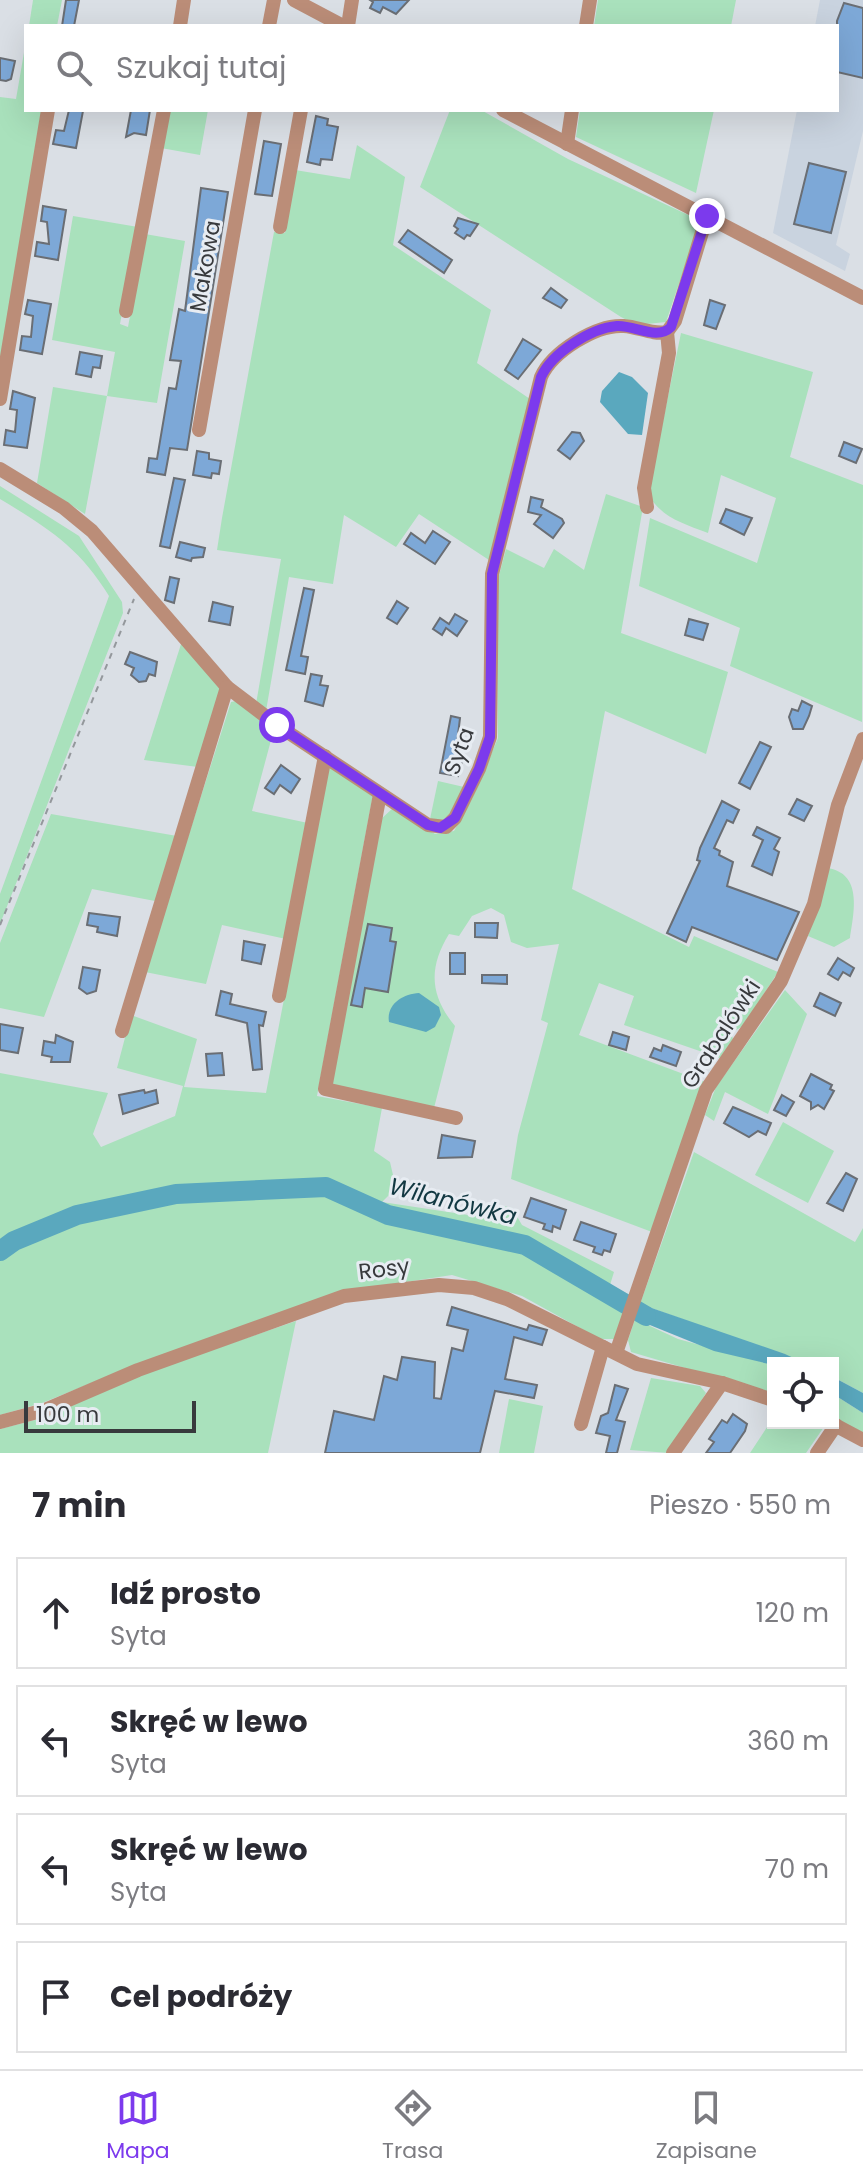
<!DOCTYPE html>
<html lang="pl">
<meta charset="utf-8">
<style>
:root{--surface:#fff;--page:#f2f2f3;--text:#2b2b33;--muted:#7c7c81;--line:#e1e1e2;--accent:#7c3aed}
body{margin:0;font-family:Poppins,sans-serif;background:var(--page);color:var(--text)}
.controls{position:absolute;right:24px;bottom:24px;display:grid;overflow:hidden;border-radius:0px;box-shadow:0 8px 32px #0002}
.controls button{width:72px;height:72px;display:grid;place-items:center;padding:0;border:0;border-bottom:2px solid var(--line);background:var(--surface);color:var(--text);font:40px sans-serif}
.scale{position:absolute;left:24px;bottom:20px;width:172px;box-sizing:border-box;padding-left:8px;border:4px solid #383a3d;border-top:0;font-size:22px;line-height:28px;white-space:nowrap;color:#383a3d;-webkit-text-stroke:6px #e7ecf2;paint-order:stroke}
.stop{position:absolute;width:24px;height:24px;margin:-18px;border:6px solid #7c3aed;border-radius:50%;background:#fff}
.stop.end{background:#7c3aed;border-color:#fff;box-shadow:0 2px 8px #0008}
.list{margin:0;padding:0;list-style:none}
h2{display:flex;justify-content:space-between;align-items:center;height:104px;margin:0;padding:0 32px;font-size:34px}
h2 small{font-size:26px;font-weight:400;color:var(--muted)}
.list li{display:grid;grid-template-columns:52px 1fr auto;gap:24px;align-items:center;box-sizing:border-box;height:112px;margin:0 16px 16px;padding:0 16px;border:2px solid var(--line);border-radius:0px}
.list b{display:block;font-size:30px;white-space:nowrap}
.list p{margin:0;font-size:26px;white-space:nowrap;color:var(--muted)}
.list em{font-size:26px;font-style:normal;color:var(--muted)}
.icon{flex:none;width:44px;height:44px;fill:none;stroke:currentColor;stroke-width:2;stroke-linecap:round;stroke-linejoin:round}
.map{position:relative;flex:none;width:863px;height:1453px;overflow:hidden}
.search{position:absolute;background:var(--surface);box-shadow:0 8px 32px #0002;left:24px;right:24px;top:24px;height:88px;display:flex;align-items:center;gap:20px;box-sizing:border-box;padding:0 28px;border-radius:0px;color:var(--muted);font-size:30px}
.sheet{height:616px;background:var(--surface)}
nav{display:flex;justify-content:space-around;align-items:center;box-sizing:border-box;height:112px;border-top:2px solid var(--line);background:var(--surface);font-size:22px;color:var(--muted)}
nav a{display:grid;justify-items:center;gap:4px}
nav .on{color:var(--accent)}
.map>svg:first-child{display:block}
</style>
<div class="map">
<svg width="863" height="1453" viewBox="0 0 863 1453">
<rect width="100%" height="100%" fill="#dadfe5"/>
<polygon fill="#c9d3df" points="820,0 863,0 863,131 836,245 850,254 845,271 773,233 797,110 837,110 837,26 815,26"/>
<g fill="#a9e1bc">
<polygon points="33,0 62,0 57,26 29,26"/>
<polygon points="598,0 736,0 731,26 594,26"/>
<polygon points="26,41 26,110 44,110 0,373 0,97 16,99"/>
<polygon points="168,110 208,110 200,155 161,148"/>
<polygon points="450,110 481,110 568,159 697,219 698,227 666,322 637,325 621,317 420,187"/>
<polygon points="580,110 714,110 696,193 576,137"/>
<polygon points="357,145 405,177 393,245 491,310 477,363 530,399 492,562 419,514 396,547 344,515 333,584 289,577 266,711 256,704 281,559 217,550 222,518 274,232 285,233 295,170 350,179"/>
<polygon points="73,216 138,227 120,324 128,327 145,234 185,241 157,403 107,396 85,514 37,483 53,387 107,396 115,352 52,340"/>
<path d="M681,333L813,372L790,457L863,485L862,722L730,666L740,628L639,586L650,518L757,563L776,498L721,475L708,533C682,523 662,518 648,494Z"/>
<path d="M0,486L79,536L122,602L123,613L0,924V894L109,596C79,547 48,528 0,499Z"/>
<path d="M606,494L643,507L621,633L728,672L706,754L605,711L572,889L689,947L694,936L778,972L743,1026L731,1033L733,1039L720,1058L624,1025L634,996L599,983L579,1035L705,1082L652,1232L511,1179L518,1135L548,1023L541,1020L559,944L527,948L511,942L504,915L491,908L472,916L459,936L449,934C428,968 430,996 455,1026L434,1108L331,1084L380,820L393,808L435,834L454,831L472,799L498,738L496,587L506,549L544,568L554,549L584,570Z"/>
<polygon points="182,641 221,688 198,767 144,760"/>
<polygon points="236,701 274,729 252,811 308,823 286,939 222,925 206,984 145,972 231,702"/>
<polygon points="329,764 373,794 317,1096 382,1108 374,1151 390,1162 396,1188 382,1202 501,1220 504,1206 512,1208 522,1225 614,1272 610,1285 630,1295 614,1339 600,1339 522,1296 452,1275 340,1292 136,1365 42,1403 0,1415 0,1073 108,1093 93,1134 101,1147 175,1116 183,1086 117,1068 131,1015 197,1039 184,1087 266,1093"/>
<polygon points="438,781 464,787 453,811 442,821 430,819"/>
<polygon points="51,814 177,836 155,901 92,889 44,1017 0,1008 0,943"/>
<path d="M827,868C863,873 854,912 850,938L834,947L808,936Z"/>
<polygon points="785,990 807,1014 768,1114 725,1092 714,1121 705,1115 716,1087"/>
<polygon points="783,1122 834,1151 808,1203 755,1175"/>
<polygon points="694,1152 855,1242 863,1228 863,1393 833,1377 833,1363 804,1363 640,1304"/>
<polygon points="635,1319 678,1339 773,1365 773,1394 631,1352 628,1340"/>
<polygon points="296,1321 268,1453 0,1453 0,1429 47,1417 136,1376"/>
<polygon points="651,1378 700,1386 706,1393 669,1453 630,1450"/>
<polygon points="833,1394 863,1413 863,1435 833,1420"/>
<polygon points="509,1399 543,1406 534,1453 499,1453"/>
<polygon points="773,1418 773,1423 826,1424 806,1453 750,1453"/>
</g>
<g fill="#5aa8be">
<polygon points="619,372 632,377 648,393 642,435 628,434 600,402 602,391"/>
<path d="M419,993L439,1007L441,1015L435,1027L426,1032L389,1022C386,1004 403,994 419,993Z"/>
<polygon points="640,1304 785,1354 804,1363 773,1365 714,1351 635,1319"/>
<polygon points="833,1377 863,1393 863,1413 833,1394"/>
</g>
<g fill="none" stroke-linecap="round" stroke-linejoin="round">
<polyline stroke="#5aa8be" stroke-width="20" points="0,1251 14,1241 77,1215 176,1194 326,1187 388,1215 525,1245 646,1316"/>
</g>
<g fill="#7da8d7" stroke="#6a6e74" stroke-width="2">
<polygon points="66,0 79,0 74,26 62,26"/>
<polygon points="370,0 409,0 396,14 383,7 380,13 370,8 373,2"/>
<polygon points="844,3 863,8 863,78 837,72 837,21"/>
<polygon points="0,58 15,61 11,79 6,81 0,80"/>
<polygon points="69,110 83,111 76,148 53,144 56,130 64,131"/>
<polygon points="131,110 150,110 146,135 134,133 126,137"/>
<polygon points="316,116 328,119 327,125 338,127 332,160 321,159 320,165 307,162"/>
<polygon points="264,141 281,144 272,196 255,194"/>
<polygon points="809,163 846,172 831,233 794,224"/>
<polygon points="201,188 228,192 187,450 170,448 165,475 147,472 149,458 157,459 169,388 176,389 181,361 170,360 179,309 185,311"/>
<polygon points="43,206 66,210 58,260 35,256 37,242 49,244 47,222 41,221"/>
<polygon points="458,218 478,224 470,236 467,235 464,239 455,233 458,229 454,226"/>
<polygon points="408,230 452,260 444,273 399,242"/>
<polygon points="551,288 567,300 561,308 543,298"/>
<polygon points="28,300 51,304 42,354 20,350 22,336 31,337 33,316 25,314"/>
<polygon points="710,300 725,305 716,329 704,325"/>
<polygon points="523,339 541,350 518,379 505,370"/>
<polygon points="80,352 102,356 100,368 93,367 91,377 76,374"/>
<polygon points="13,391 35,398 27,448 4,445 6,430 15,432 17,410 10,409"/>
<polygon points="572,432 580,433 584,441 570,459 558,450"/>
<polygon points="844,442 862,449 856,463 839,456"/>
<polygon points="197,451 209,453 209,459 221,461 219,474 212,473 211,478 193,475"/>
<polygon points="174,478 185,480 170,548 160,546"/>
<polygon points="531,497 543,500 541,507 562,519 564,523 553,538 534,524 541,515 528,512"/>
<polygon points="726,509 752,518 744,535 720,523"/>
<polygon points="433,531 450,542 435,564 404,544 411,533 425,543"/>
<polygon points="180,542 205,548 203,557 192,558 191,561 176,557"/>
<polygon points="170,577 179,579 174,603 165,600"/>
<polygon points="304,588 314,590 301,656 308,657 305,674 286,670"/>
<polygon points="397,601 408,608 397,624 387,618"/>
<polygon points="213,602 233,607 230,625 209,621"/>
<polygon points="455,614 467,621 457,636 446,628 442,635 433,629 440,618 449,624"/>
<polygon points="689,619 708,624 703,640 685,635"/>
<polygon points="130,652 157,662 155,676 149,674 146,681 139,682 131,675 134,668 125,664"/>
<polygon points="311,674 322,676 320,685 328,686 323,706 305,701"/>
<polygon points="802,701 812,706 809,716 803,729 793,729 789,717 792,709 798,711"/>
<polygon points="451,716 460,718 455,760 462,761 458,776 440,773"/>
<polygon points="760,742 771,747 750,789 739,783"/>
<polygon points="281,765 300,779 291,793 280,785 274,794 265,788"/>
<polygon points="797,799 812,806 804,821 789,814"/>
<polygon points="722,801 739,810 733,823 727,820 714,848 720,851 719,855 733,862 727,886 799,912 777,960 692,927 686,942 667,933 700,861 697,860 700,848"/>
<polygon points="757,827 780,838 774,849 779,852 772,875 752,866 763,840 753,835"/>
<polygon points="89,913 120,917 117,936 97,932 98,927 87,925"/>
<polygon points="475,923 498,923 497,938 475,937"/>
<polygon points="368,924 392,928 390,941 396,942 388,992 365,988 362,1007 351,1005"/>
<polygon points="244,941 265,945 261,964 242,960"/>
<rect x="450" y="953" width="15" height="21"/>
<polygon points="838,958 854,968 850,976 843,972 838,980 828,974"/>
<polygon points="83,967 100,970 96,991 87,994 79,988"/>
<polygon points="482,975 507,975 507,984 482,983"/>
<polygon points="221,991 232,994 230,1004 266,1012 263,1026 259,1025 262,1069 253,1070 247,1023 216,1015"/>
<polygon points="820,993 841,1003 835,1016 814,1006"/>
<polygon points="0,1024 23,1028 18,1053 0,1050"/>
<polygon points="613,1032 629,1037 626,1050 609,1045"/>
<polygon points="56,1035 73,1042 70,1062 51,1062 52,1057 42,1055 44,1041 55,1043"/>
<polygon points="663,1045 681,1052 676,1066 650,1057 654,1048 661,1051"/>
<polygon points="222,1053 224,1075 208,1076 206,1054"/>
<polygon points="811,1074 832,1085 830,1089 834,1091 824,1109 818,1105 811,1109 811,1102 800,1096"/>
<polygon points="144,1090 145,1093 156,1090 158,1103 123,1114 119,1095"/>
<polygon points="782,1095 794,1102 786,1116 774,1110"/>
<polygon points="733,1107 771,1123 766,1135 758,1131 749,1137 724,1123"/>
<polygon points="442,1135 475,1141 472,1157 438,1158"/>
<polygon points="846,1173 857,1179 843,1211 827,1203"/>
<polygon points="531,1198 566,1210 560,1229 553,1226 552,1232 543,1229 545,1224 524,1217"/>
<polygon points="581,1222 616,1234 610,1252 604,1250 602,1255 593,1252 595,1247 574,1240"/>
<polygon points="452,1307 527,1330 529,1325 547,1330 542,1345 514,1337 505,1379 537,1385 534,1398 495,1391 480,1453 325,1453 334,1411 374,1420 384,1376 397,1380 402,1357 435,1362 434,1398 441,1399 452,1348 463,1351 468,1330 447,1325"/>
<polygon points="615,1385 628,1389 616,1420 625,1422 617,1453 606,1453 610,1436 596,1433 601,1416 608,1413"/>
<polygon points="733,1414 747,1424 745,1431 730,1453 706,1453 714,1442 709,1439 722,1420 727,1423"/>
</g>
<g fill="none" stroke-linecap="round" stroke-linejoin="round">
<polyline stroke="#94989c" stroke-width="2" stroke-dasharray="6 6" stroke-linecap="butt" points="0,925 134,599"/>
<g stroke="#bb8d78" stroke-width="14">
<polyline points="294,0 343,26"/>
<polyline points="180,26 184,0"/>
<polyline points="269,26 274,0"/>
<polyline points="348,26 352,0"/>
<polyline points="586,26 590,0"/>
<polyline points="503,110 863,298"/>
<polyline points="567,144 572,110"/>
<polyline points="280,227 301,110"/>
<polyline points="126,311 164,110"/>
<polyline points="0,399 48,110"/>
<polyline points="199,430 255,110"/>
<path d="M0,469L64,508L92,531L227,687L277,725L428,825L446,827L455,818L479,769L490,737L492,574L541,377C552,352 596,324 624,326C639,327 652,335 667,332L675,321L707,216"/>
<polyline points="647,507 644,488 669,353 667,332"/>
<polyline points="380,794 325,1089 456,1118"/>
<polyline points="279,996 325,756"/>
<polyline points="122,1031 227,687"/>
<polyline points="616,1353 706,1090 781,981 814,904 838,805 863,739"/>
<polyline points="0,1422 45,1410 138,1370 344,1296 439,1285 474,1288 507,1299 637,1364 722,1383 773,1400"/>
<polyline points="831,1423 863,1440"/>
<polyline points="581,1424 603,1347"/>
<polyline points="673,1453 722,1383"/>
<polyline points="817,1453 836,1425"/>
</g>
</g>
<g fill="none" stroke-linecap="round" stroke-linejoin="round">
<path stroke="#7c3aed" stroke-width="10" d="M277,725L428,825L440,828L455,818L479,769L490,737L492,574L541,377C552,353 591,328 617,326C635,325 657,341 671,327L707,216"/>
</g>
<g text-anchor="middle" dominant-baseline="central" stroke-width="6" stroke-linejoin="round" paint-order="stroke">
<g font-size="22" fill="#383a3d" stroke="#e7ecf2">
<text transform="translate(205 266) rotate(-80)">Makowa</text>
<text transform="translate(459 751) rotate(-70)">Syta</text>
<text transform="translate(721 1034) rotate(-57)">Grabalówki</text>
<text transform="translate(384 1269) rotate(-7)">Rosy</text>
</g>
<g font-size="24" font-style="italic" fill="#123842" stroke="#e7ecf2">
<text transform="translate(453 1201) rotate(14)">Wilanówka</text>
</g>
</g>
</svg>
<div class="controls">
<button><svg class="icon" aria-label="locate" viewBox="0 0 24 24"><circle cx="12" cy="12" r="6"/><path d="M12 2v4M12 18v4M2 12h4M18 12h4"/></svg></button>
</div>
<div class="scale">100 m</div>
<div class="stop" style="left:277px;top:725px"></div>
<div class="stop end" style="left:707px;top:216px"></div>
<div class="search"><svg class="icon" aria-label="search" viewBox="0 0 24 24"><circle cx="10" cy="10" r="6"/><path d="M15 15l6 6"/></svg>Szukaj tutaj</div>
</div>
<section class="sheet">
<h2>7 min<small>Pieszo · 550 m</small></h2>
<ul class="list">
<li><svg class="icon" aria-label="ahead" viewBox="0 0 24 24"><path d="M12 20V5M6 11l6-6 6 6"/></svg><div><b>Idź prosto</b><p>Syta</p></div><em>120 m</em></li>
<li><svg class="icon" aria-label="left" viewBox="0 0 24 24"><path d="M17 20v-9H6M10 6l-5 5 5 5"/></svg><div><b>Skręć w lewo</b><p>Syta</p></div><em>360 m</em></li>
<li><svg class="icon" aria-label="left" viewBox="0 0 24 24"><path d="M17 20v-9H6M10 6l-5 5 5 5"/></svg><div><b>Skręć w lewo</b><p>Syta</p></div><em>70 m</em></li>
<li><svg class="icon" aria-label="arrive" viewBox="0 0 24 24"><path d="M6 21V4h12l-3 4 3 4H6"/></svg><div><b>Cel podróży</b></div></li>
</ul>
</section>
<nav>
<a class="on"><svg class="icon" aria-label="map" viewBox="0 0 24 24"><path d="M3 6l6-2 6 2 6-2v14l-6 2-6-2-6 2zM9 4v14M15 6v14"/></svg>Mapa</a>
<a><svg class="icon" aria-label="directions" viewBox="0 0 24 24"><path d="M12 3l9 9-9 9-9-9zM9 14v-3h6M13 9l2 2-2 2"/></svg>Trasa</a>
<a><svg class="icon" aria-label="saved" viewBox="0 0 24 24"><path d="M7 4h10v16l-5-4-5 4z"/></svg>Zapisane</a>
</nav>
